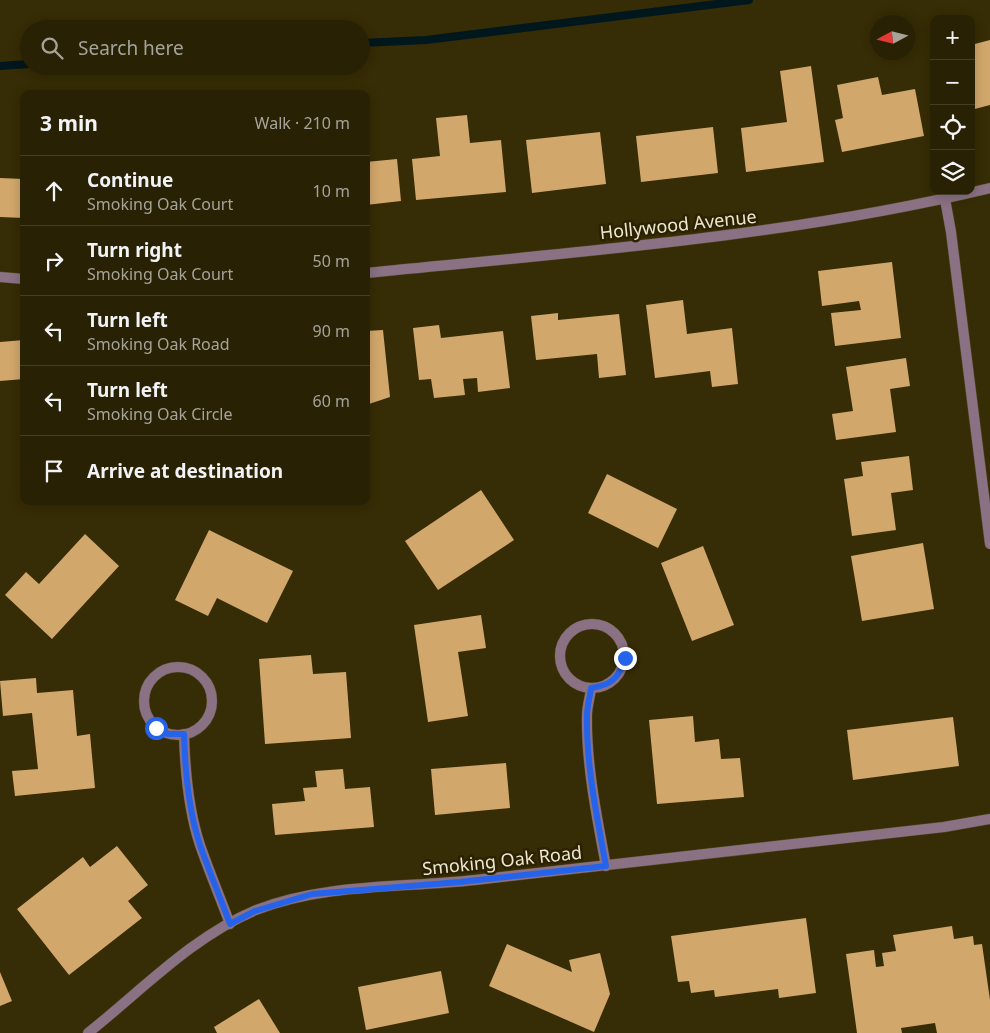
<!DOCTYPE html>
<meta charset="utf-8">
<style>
:root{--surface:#282104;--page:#30290e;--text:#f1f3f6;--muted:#a5a39a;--line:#443e26}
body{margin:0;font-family:"Noto Sans",sans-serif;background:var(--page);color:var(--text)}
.controls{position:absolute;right:15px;top:15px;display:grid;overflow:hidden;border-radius:10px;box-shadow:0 2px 12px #0003}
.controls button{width:45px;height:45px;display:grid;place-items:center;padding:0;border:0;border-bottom:1px solid var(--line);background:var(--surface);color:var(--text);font:25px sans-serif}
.compass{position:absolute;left:870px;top:15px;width:45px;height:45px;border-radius:50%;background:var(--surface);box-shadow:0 2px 12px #0003;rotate:263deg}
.stop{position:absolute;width:15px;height:15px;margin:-11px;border:4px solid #2563eb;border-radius:50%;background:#fff}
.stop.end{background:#2563eb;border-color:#fff;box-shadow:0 1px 5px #0008}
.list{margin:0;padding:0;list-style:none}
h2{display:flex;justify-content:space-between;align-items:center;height:65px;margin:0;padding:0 20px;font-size:21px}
h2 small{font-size:16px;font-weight:400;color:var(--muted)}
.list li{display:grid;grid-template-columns:32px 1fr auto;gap:15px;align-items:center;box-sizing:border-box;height:70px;padding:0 20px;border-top:1px solid var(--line)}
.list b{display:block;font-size:19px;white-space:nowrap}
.list p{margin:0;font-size:16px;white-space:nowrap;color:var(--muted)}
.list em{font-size:16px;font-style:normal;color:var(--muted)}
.icon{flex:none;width:28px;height:28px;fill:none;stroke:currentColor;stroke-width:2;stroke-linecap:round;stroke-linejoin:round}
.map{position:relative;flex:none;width:990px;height:1033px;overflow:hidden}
.search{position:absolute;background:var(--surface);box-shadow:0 2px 12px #0003;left:20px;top:20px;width:350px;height:55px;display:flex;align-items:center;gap:12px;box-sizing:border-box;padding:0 18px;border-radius:28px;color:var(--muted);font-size:19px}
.panel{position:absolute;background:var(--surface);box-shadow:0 2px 12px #0003;left:20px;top:90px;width:350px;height:415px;border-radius:10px}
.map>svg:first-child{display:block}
</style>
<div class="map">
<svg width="990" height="1033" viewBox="0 0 990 1033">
<rect width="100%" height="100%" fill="#362c05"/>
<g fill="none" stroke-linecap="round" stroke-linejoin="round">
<g stroke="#00171d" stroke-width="8">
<polyline points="361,43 426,40 749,0"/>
<polyline points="0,66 29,64"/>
</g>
</g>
<g fill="#d2a76b">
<polygon points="990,40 990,105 971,110 971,45"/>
<polygon points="811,66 824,162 746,172 741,128 787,122 780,71"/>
<polygon points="878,77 882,95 915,89 924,136 842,152 835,120 843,118 837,85"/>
<polygon points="467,115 470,143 501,140 506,192 416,200 412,159 440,156 436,118"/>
<polygon points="713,127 718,173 641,182 636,136"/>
<polygon points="600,132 606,184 532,193 526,140"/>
<polygon points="397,159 401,201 366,205 366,162"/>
<polygon points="0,178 24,179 24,218 0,217"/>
<polygon points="892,262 901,338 835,346 831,313 861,310 859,301 822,306 818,271"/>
<polygon points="683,300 687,334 732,328 738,384 712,387 710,371 655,378 646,305"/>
<polygon points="558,313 558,320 619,314 626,375 599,378 597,354 536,360 531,316"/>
<polygon points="439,325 441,338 503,331 510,388 478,392 477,378 463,379 465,395 434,398 431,379 419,380 413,328"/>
<polygon points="383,330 390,397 366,405 366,331"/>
<polygon points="24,340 24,379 0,381 0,342"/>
<polygon points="906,358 910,386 890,389 896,432 836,440 832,414 853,411 846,367"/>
<polygon points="909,456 913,490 891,493 896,530 852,536 844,479 863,476 861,462"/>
<polygon points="607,474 677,509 658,548 588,513"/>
<polygon points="481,490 514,540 438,590 405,541"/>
<polygon points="209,530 293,571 267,623 217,598 208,616 175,600"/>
<polygon points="85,534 119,566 52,639 5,595 26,572 39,584"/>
<polygon points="923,543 934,609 862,621 851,556"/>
<polygon points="703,546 734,625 692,641 661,563"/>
<polygon points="481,615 486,648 458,652 468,716 428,722 414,625"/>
<polygon points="311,655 313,674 346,672 351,738 265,744 259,659"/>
<polygon points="36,678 37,693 73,690 77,736 90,734 95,788 15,796 12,771 38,769 32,713 3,716 0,681"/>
<polygon points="693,716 695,742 719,739 721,759 740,758 744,797 657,804 649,720"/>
<polygon points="953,717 959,766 853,780 847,730"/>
<polygon points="506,763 510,808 435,815 431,769"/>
<polygon points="343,769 345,789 370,787 374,827 275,835 272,804 305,801 303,788 317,787 315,771"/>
<polygon points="117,846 148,885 128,901 142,918 69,975 17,909 83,857 90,867"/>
<polygon points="806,918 816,993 779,998 778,989 715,997 714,990 691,993 689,981 678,982 671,936"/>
<polygon points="952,926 954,939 973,936 974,945 982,944 990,1000 990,1033 937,1033 935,1023 901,1028 902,1033 857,1033 846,954 874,950 876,967 884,966 882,953 896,951 893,935"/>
<polygon points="507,944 572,972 569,960 600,953 610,994 594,1032 489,986"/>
<polygon points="441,971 449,1013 366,1030 358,987"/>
<polygon points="0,972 12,1001 0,1006"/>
<polygon points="259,999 280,1033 217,1033 214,1027"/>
</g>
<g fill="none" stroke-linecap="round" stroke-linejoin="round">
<defs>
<g id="minor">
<polyline points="945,199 951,232 990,544"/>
<path d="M366,273C575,252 786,237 990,188"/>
<polyline points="0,277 24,279"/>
<circle cx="592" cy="656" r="32"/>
<circle cx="178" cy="701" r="34"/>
<path d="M591,689C590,697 587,707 587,715C586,764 597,818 606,866"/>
<path d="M184,734C185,771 188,809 200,845C209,871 220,897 230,924"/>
<path d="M88,1033C141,991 193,936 256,910C325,883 403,888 475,880C632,863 788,844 944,827L990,819"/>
</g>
</defs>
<use href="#minor" stroke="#534a26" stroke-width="11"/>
<use href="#minor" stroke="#8a7184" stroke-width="10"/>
</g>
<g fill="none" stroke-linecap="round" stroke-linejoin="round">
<path stroke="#2563eb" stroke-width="6" d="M156,728L168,734H184C185,771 188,809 200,845C209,871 220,897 230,924L255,911L312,894L460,882L606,866C597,817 586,765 587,715C587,707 590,697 591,688C612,685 619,678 625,658"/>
</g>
<g text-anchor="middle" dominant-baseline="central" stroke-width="5" stroke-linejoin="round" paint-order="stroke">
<g font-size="18" fill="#ede8d3" stroke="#2c2200">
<text transform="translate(678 224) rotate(-6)">Hollywood Avenue</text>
<text transform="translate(502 860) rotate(-6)">Smoking Oak Road</text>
</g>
</g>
</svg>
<div class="controls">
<button>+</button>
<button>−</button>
<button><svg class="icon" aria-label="locate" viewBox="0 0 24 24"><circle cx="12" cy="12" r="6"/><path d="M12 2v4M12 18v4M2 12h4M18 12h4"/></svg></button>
<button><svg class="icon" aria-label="layers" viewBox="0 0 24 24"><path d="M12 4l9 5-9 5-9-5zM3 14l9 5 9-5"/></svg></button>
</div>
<svg class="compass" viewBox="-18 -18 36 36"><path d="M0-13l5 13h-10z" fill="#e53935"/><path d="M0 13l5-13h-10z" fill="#a5a39a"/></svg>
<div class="stop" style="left:156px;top:728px"></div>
<div class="stop end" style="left:625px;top:658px"></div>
<div class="search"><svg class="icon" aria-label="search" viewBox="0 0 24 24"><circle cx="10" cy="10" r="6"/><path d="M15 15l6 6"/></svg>Search here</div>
<section class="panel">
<h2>3 min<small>Walk · 210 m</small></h2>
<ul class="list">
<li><svg class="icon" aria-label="ahead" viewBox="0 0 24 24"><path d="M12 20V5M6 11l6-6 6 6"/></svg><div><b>Continue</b><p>Smoking Oak Court</p></div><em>10 m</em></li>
<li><svg class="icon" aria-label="right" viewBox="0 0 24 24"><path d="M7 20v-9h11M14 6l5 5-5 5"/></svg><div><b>Turn right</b><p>Smoking Oak Court</p></div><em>50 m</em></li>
<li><svg class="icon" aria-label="left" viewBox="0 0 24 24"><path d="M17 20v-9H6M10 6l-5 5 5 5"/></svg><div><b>Turn left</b><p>Smoking Oak Road</p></div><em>90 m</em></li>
<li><svg class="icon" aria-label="left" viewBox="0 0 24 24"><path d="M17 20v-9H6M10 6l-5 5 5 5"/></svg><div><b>Turn left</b><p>Smoking Oak Circle</p></div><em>60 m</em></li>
<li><svg class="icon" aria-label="arrive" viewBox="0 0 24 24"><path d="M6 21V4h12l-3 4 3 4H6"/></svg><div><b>Arrive at destination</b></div></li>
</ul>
</section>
</div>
